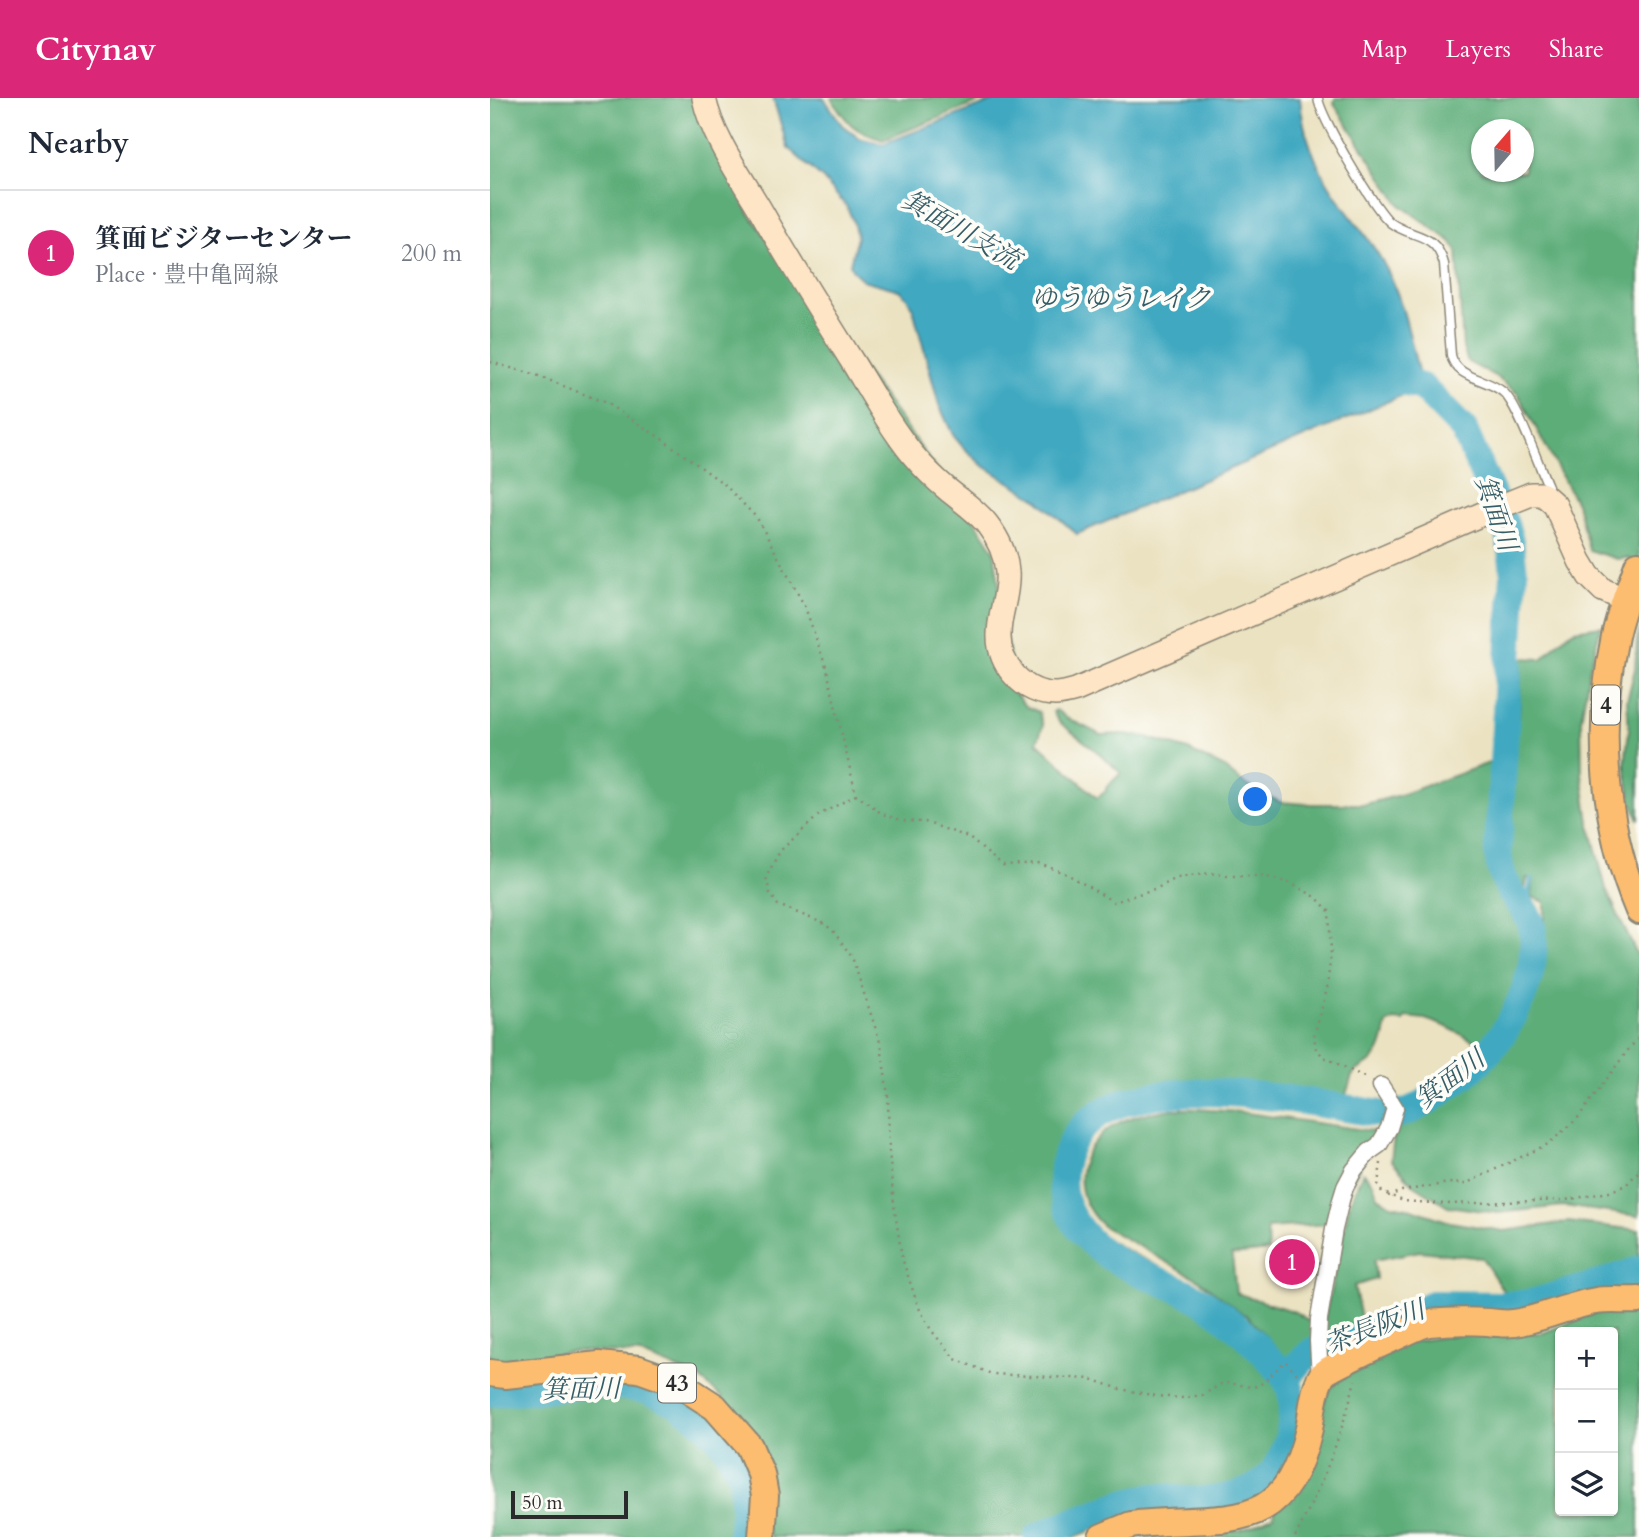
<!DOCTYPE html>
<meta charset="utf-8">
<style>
:root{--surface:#fff;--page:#f6f6f7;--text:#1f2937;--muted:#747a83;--line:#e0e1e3;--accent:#db2777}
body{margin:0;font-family:Cardo,"Noto Serif JP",serif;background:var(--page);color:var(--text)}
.controls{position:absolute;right:21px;bottom:21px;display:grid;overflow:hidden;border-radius:7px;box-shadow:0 2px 5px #0004}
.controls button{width:63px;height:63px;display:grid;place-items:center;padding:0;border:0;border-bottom:2px solid var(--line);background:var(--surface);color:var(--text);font:35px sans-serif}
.compass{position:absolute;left:981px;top:21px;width:63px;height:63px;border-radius:50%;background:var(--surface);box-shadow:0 2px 5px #0004;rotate:20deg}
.scale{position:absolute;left:21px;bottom:18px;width:117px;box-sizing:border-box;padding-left:7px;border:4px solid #2b2b2b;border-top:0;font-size:19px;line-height:24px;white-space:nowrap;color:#2b2b2b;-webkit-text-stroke:5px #fdfcf7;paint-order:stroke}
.you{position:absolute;left:766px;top:702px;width:24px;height:24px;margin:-18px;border:5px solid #fff;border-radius:50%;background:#1a73e8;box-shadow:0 0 0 10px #1a73e833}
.badge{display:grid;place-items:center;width:46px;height:46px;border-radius:50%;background:var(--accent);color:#fff;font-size:23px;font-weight:700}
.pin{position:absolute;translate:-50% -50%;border:4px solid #fff;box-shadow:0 2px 7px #0006}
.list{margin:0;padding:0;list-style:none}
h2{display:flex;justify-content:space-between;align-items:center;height:91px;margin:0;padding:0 28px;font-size:30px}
h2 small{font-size:23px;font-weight:400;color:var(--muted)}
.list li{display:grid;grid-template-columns:46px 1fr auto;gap:21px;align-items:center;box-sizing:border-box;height:126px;padding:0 28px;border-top:2px solid var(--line)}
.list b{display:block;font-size:26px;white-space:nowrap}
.list p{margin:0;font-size:23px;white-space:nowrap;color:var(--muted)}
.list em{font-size:23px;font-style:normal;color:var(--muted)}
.icon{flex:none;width:38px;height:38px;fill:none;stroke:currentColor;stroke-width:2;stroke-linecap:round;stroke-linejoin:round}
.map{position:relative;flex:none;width:1149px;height:1439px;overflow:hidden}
header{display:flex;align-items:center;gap:42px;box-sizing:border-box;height:98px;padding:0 35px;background:var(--accent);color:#fff}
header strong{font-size:33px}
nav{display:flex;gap:38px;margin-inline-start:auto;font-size:24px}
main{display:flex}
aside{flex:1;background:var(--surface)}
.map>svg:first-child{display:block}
</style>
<header>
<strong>Citynav</strong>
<nav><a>Map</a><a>Layers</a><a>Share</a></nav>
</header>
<main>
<aside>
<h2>Nearby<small></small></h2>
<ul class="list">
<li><span class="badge">1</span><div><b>箕面ビジターセンター</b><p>Place · 豊中亀岡線</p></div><em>200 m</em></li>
</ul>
</aside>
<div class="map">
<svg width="1149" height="1439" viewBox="0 0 1149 1439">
<rect width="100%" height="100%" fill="#fdfcf7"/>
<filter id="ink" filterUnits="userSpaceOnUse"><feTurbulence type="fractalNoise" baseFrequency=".0143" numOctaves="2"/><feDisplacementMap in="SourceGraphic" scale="14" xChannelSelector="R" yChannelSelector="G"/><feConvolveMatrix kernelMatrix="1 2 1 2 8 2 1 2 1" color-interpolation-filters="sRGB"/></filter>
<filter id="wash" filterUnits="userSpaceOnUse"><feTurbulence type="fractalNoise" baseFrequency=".00686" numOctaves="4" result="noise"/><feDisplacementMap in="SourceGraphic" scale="28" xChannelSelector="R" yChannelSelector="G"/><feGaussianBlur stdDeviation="1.57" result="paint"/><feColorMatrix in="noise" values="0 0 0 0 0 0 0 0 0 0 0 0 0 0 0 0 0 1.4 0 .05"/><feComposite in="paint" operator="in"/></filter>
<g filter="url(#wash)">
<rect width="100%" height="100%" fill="#ebe2c1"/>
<g fill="#5dad79" stroke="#446c52" stroke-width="2" fill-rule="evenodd">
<path d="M0,0H206L261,118L487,426L504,452L525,595L535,608L549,614L553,628L547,644L607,700L616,693V690L631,675L604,651L569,624L563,614L566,612L577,620L611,637L634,636L657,639L698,652L733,669L754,686L790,704L816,706H876L910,697L1002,664L999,751L1000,771L1010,797L1030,829L1033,844L1027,885L1014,917L1003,935L992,947L955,928L935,921L916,919L913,923L904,922L897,926C894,939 892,955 880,964C874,969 867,971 862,978L849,1018C781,1008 615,970 585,1058C578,1080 579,1105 594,1123C608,1140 651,1159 671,1170C715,1195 753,1224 788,1261C794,1267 802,1273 806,1280C818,1303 807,1330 801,1353C799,1359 798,1367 795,1373C790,1383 775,1396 767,1405L632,1421L584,1439H280L232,1299L208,1279L150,1256L82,1253L14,1267L0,1266Z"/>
<path d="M341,0H499L393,42C362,32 359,27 341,0Z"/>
<path d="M845,0H1149V465L1137,460L1127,461L1099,452L1088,409L1028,296L1005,278L978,264L973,250L967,154L962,144L910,107L844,6ZM992,32H1034V74H992Z"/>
<path d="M1111,528L1099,574L1091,622L1092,676L1099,724L1116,791L1149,861V1118L1073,1108L1008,1115L958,1108L923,1086L901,1062L906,1023C968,1004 1006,972 1034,914C1040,901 1047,888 1050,874C1055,851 1055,827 1055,804L1042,799L1043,781L1037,780L1034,796C1024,780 1019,765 1018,746L1025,621L1029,620L1032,560L1052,561L1068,544L1084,532Z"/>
<polygon points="1149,531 1149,722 1141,701 1135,667 1139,630 1137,602 1145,571 1147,541"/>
<path d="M683,1011H704L750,1014L889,1034L840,1126L777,1130L778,1153L742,1157L746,1195L805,1214L824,1226L825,1259L808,1273L756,1217L753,1216L709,1182L613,1128C579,1097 584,1051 625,1027C642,1017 664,1014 683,1011Z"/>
<polygon points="873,1074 883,1085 888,1099 902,1107 922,1111 960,1124 1014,1133 1078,1124 1149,1132 1149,1192 1027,1214 992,1160 930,1153 884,1162 886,1181 864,1188 873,1229 927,1204 935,1216 852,1253 833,1257 833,1228 860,1104"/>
<path d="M1149,1210V1439H637L750,1432L768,1426L783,1418L841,1288L847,1283L883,1262L919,1244L980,1235H1053L1106,1214ZM1070,1234H1123V1413H1070Z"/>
<polygon points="116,1298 154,1301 184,1313 217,1342 244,1383 240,1439 0,1439 0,1304"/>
</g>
<path fill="#41a9c1" stroke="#366a76" stroke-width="2" d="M283,0H334L352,27L369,40L393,46L511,0H810C812,33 826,68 844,95C859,118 878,138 891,161C914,199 921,246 932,289L587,436L547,401L492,367L472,348L463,337L449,307L423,211L418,201L409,192L373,182L363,173L360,166L367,139L363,123L357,109L333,81L298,50Z"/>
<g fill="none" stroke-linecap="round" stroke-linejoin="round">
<polyline stroke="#41a9c1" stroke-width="4.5" points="1036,814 1041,781"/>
<g stroke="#41a9c1" stroke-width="28">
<polyline points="797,1282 806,1268 823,1253 867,1241 942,1206 1012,1207 1041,1205 1109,1186 1149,1172"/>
<polyline points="0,1295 115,1286 157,1292 189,1306 217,1327 237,1350 253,1378 254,1415 251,1439"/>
<path d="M548,1439C569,1428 590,1421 612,1413C622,1409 632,1405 642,1403C653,1400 667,1398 679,1399C684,1400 689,1402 694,1402C724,1404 768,1399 785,1371C799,1350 809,1308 798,1285C792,1273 780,1262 771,1252C749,1231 728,1211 701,1197C664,1178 619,1168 592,1134C573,1111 567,1084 577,1055C612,956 819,1005 896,1017C917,1018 938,1004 954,992C966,983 978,975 988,965C1020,934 1048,880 1043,835C1042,819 1032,809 1023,797C1013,783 1009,770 1008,752L1024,474L1020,443L1015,426L974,332L932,289L897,280"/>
</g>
</g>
</g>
<g filter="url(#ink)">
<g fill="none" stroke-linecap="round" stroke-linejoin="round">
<defs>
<path id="lane" d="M828,0C830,19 886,114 901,125C923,141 945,133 954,166L961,257C966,281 997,280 1013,294C1027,305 1049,368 1058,388L1056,395"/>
<polyline id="street" points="830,1280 828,1243 829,1221 844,1131 851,1102 855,1089 864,1072 879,1054 889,1047 899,1030 905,1010 891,988"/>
<path id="secondary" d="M214,0C222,39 251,79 271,113C301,166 333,217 365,268C383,298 401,330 423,357C433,369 445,381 457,391C470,402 486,412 497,426C507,439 516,457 517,474C519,496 509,515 509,537C508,567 534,596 565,596C572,596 579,594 586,592L992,416L1041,396H1051L1055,398L1065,407L1090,463L1099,478L1113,492L1136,502"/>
<g id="primary">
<path d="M1148,467C1140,490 1130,514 1125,538C1106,629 1113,728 1149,813"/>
<polyline points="0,1275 15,1277 109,1267 149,1271 188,1285 225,1309 259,1348 271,1376 275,1398 272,1439"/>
<path d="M612,1439L641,1427L648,1426C739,1417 794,1439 819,1331C822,1316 824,1286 834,1275C841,1269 930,1226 939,1225C958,1223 979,1223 998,1224C1006,1225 1016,1226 1024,1225C1052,1221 1079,1207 1106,1203C1120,1201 1135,1203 1149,1202"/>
</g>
</defs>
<use href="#lane" stroke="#8b8676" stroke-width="11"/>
<use href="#street" stroke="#8b8676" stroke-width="19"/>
<use href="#secondary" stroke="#8b8676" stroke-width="26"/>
<use href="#primary" stroke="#8b8676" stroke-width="30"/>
<g stroke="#8b8676" stroke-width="2.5" stroke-dasharray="2 5" stroke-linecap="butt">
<polyline points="0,264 46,277 116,305 172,341 234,386 267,420 315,509 337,572 366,697 380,706 392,716 414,723 435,724 478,739 513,768 550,766 577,776 624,804 667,790 687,780 721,775 737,778 773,778 800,785 826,799 839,813 841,853 837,891 824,938 826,951 834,959 878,981"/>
<polyline points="366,697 329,717 290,753 276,779 280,795 288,807 335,826 344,834 362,859 391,947 398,998 399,1053 404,1107 412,1160 428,1208 441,1232 465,1261 502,1276 601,1281 630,1291 667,1298 691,1300 713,1297 731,1286 739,1285 761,1289 767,1288 774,1284 795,1263 808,1277"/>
<polyline points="891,1065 888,1086 892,1094 913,1103 956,1106 1076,1102 1119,1094 1136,1087 1149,1073"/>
<polyline points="898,1098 912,1093 959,1085 975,1086 1058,1046 1087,1021 1138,952 1149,940"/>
<path d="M805,1439C832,1386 851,1340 865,1282"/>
</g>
<use href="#lane" stroke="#fff" stroke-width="8"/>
<use href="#street" stroke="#fff" stroke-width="16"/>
<use href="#secondary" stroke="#fee5c5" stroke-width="23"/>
<use href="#primary" stroke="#fcbd6f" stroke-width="26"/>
</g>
</g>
<g text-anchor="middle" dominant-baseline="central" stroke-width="7" stroke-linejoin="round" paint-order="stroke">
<g fill="#fdfcf7" stroke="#6a6a68" stroke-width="2">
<rect x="1102" y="587.5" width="28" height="39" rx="5"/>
<rect x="168" y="1265.5" width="38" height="39" rx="5"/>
</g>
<g font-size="23" font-weight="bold" fill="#2b2b2b">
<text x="1116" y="607">4</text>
<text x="187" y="1285">43</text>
</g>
<g font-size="26" font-style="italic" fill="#345d67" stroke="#fdfcf7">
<text transform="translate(471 132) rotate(30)">箕面川支流</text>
<text x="631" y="200">ゆうゆうレイク</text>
<text transform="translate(1006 415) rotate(71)">箕面川</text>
<text transform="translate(960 981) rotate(-37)">箕面川</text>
<text transform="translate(885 1229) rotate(-21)">茶長阪川</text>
<text transform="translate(91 1291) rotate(-1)">箕面川</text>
</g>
</g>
</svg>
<div class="controls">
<button>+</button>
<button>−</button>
<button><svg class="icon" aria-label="layers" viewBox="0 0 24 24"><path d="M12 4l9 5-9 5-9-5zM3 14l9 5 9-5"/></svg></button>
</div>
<svg class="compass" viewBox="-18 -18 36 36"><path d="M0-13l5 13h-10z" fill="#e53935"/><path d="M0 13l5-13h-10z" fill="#747a83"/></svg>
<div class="scale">50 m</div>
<div class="you"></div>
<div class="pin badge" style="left:802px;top:1164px">1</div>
</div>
</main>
